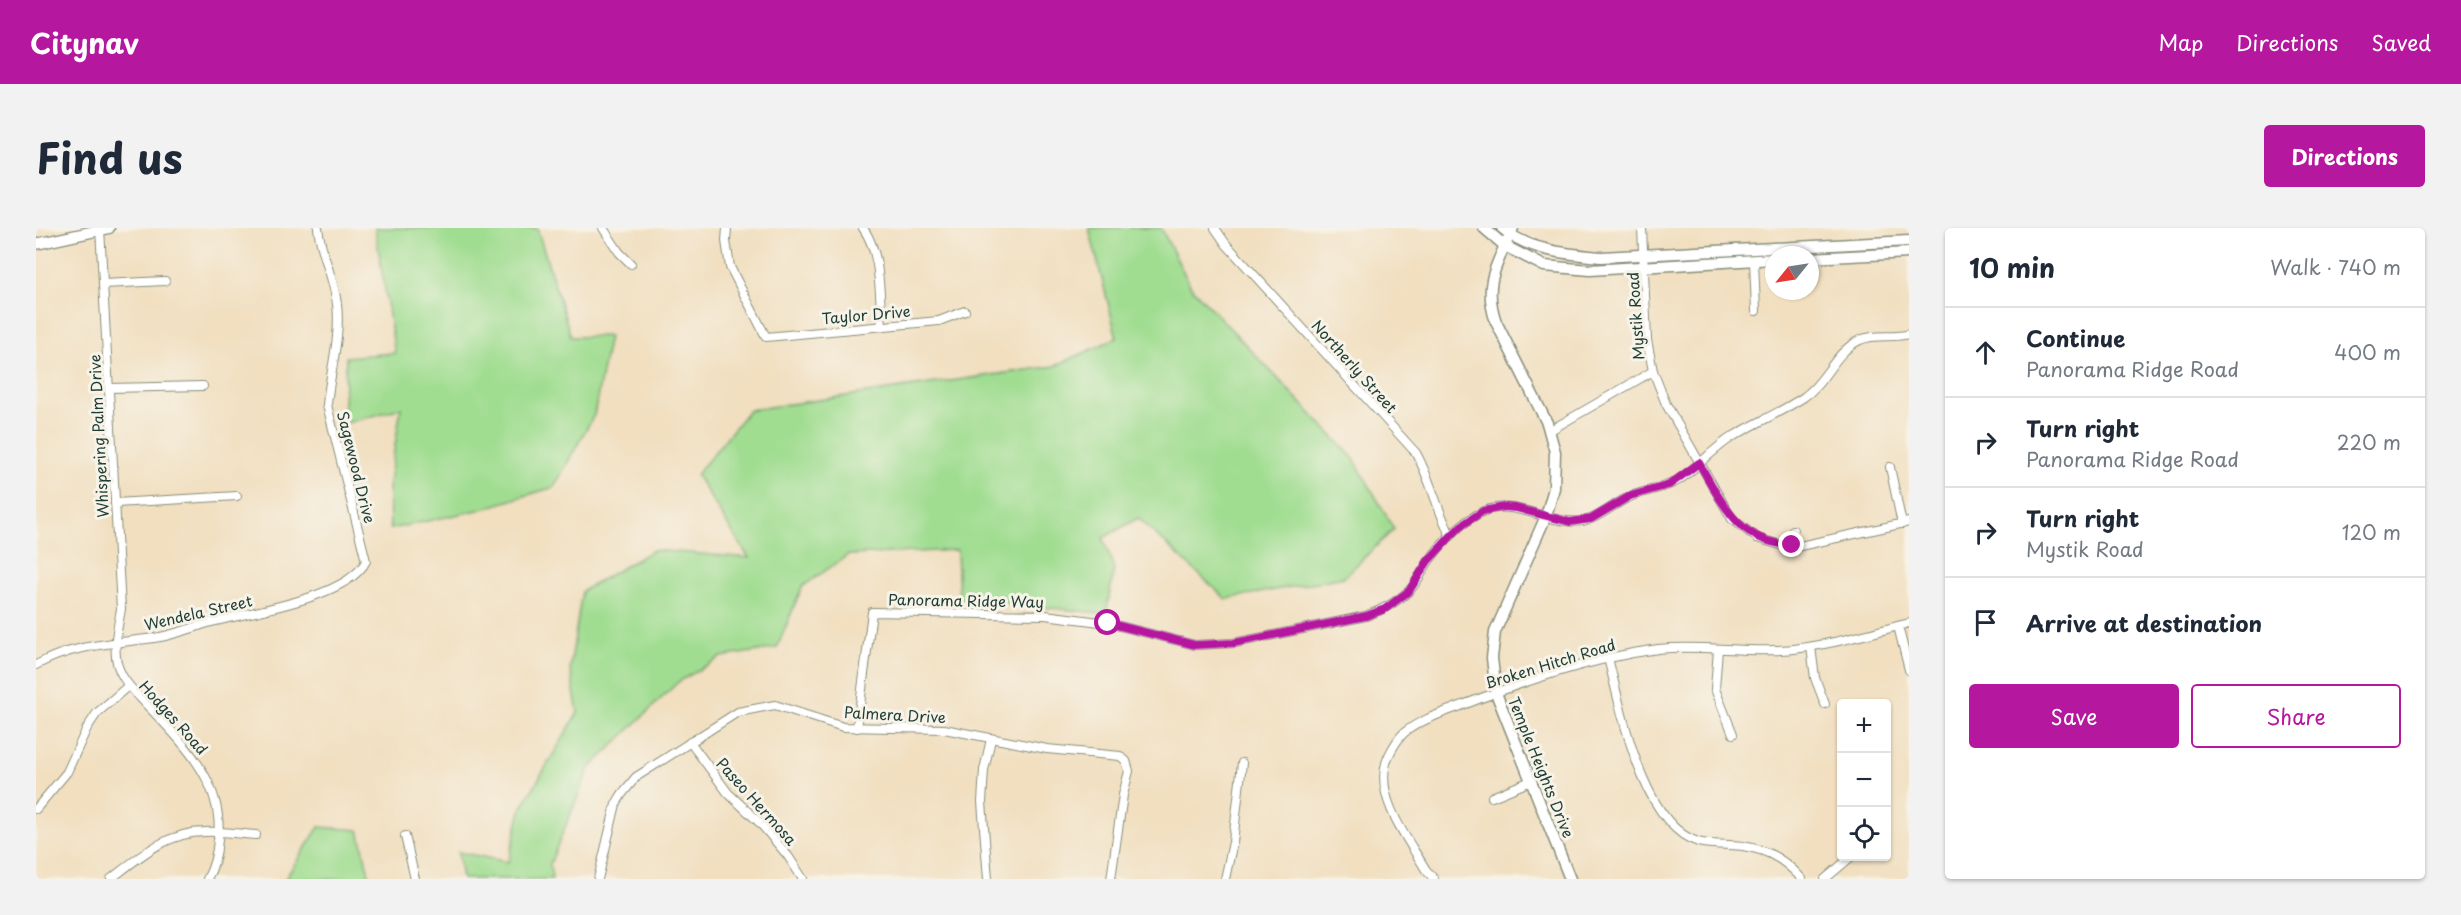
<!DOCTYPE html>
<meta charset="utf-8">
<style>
:root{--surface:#fff;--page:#f2f2f3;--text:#1f2937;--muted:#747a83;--line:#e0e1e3;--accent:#b5179e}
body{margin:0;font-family:"Playpen Sans",sans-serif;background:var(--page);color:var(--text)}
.controls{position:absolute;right:18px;bottom:18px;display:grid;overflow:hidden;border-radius:6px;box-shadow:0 2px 4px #0004}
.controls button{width:54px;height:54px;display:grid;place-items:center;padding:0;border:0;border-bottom:2px solid var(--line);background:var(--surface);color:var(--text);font:30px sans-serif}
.compass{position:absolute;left:1729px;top:18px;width:54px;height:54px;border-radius:50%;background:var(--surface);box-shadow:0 2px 4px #0004;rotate:240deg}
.stop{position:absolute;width:18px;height:18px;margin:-14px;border:4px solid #b5179e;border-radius:50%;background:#fff}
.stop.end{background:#b5179e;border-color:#fff;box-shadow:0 2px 6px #0008}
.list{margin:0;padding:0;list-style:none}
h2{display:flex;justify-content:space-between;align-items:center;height:78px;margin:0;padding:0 24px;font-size:26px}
h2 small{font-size:20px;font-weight:400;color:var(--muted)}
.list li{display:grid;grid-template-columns:39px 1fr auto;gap:18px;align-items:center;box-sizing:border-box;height:90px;padding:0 24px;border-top:2px solid var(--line)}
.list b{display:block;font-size:22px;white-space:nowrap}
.list p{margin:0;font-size:20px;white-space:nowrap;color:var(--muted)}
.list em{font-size:20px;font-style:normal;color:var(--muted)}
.actions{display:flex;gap:12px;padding:18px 24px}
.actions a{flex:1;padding:14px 0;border:2px solid var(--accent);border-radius:6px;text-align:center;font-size:21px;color:var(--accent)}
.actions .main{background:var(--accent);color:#fff}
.icon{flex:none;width:33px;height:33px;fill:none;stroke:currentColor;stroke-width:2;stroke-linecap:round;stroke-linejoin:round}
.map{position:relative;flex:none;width:1873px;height:651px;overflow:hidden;border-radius:6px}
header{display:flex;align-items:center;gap:36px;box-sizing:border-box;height:84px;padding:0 30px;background:var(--accent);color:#fff}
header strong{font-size:28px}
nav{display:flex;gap:33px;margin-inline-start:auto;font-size:21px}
.intro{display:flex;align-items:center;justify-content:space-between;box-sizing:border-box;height:144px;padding:0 36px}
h1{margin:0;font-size:42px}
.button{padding:15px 27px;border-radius:6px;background:var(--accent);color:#fff;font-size:21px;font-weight:700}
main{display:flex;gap:36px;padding:0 36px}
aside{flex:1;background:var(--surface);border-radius:6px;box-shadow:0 2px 4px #0004}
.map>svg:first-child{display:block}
</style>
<header>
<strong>Citynav</strong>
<nav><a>Map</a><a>Directions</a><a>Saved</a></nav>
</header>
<div class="intro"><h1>Find us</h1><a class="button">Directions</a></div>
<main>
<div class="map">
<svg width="1873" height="651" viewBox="0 0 1873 651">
<rect width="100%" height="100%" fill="#f7f3e8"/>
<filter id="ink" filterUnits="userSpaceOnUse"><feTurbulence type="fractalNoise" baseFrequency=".0167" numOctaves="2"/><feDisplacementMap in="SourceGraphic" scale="12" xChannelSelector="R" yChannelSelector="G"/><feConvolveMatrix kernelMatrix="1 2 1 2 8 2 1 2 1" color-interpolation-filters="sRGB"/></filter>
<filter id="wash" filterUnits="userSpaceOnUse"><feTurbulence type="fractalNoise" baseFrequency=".008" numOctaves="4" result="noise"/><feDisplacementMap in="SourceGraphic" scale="24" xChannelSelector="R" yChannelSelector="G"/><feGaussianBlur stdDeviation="1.35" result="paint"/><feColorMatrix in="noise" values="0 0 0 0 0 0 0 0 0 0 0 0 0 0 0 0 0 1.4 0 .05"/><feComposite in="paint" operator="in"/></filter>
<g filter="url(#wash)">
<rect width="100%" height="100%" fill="#f1dfc0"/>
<g fill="#a0dd91" stroke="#608d62" stroke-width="1.5">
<polygon points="339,0 501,0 535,109 573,108 558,187 518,259 442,282 354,301 353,255 365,180 307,196 310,129 359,125"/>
<polygon points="1053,0 1125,0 1155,59 1318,231 1358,301 1308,349 1190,371 1102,290 1067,310 1078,341 1070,386 923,370 921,322 812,327 766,359 741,420 685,429 642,454 553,541 514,636 516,651 426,651 422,624 472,634 486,579 542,485 534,441 546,363 617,322 713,330 660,247 713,182 1019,138 1081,110"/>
<polygon points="283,599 323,602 334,651 249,651"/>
</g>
</g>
<g filter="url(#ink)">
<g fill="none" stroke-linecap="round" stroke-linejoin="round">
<defs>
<g id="minor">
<path d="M64,0L85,381C82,399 77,417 81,435C86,453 98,463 110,476C146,514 189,554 182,612C181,625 178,639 171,651"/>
<polyline points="567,0 583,24 595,36"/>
<polyline points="691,0 690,13 694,39 730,109 903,93 929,83"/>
<path d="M827,0C846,27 843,66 846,98"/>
<path d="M1179,0L1190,16L1380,225C1395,252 1400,280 1415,308"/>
<polyline points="1606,0 1611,112 1617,143 1630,176 1696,291 1721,310 1744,317 1764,318 1873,294"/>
<polyline points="1718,32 1720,83"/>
<polyline points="67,56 129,53"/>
<polyline points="73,160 167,158"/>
<polyline points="1513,203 1617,143"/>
<polyline points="1854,239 1866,296"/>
<polyline points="79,275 201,268"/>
<polyline points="1756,317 1757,302"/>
<polyline points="1862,398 1873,442"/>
<polyline points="1775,419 1779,450 1789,476"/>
<polyline points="1682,421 1679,461 1697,506"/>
<path d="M1572,430C1585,480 1606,597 1662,614C1672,617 1684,616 1694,617C1724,618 1746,628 1766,651"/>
<path d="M0,437C39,415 81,416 124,409C140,406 156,400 172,395C211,384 311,371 330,333L291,177C294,143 305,110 301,76C298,50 285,26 282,0"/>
<path d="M821,500L836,384L1009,387L1072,395L1159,417L1198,415L1330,388C1346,382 1360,375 1373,363C1382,354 1386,343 1393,333C1406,315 1425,294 1446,284C1483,267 1521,305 1557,290C1571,284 1582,273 1596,268C1612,261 1628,261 1643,252C1662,239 1677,221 1696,209C1720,195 1745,184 1768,169C1792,152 1797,125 1824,112C1840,105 1857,111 1873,106"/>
<polyline points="654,514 692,565 724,595 752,628 767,651"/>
<polyline points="1456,569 1495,553"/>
<polyline points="0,581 31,544 51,500 61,485 92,458"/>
<polyline points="369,608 379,651"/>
<path d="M75,651C103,629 131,604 169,604C186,603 203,606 220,607"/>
<polyline points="562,651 580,576 586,566 600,549 702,484 739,477 807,499 908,501 1011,521 1084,528 1090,533 1093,543 1087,567 1075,651"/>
<polyline points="952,651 946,574 948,542 955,511"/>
<polyline points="1189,651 1197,614 1206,535"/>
<path d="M1398,651L1390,642C1372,611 1340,572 1350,535C1353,525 1362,510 1369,504C1386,491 1407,485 1427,477C1489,453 1556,430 1622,421C1667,416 1713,426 1758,421C1797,416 1836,405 1873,395"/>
<polyline points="1789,651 1816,628"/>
</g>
<g id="tertiary">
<polyline points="1448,0 1469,18 1508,38 1554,42 1738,31"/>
<path d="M1466,0C1492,23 1532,26 1565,29L1873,13"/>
<path d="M1477,0C1462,35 1446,54 1460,94L1511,195L1519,224L1518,260L1510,288L1459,404L1456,430L1460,465L1534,651"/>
<polyline points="0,16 73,0"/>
<polyline points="1774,30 1873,25"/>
</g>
</defs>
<use href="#minor" stroke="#888e7a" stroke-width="10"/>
<use href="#tertiary" stroke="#888e7a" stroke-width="13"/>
<use href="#minor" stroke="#fff" stroke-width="8"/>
<use href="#tertiary" stroke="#fff" stroke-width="10"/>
</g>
</g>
<g fill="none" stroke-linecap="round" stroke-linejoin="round" filter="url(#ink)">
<path stroke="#b5179e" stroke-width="8" d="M1072,395L1159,417L1198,415L1330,388L1349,381L1373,363L1392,333L1415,308L1425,298L1447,283L1468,279L1480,280L1534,294L1555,291L1594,268L1633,257L1663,235C1687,276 1703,315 1756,317"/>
</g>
<g text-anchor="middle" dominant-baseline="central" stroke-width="6" stroke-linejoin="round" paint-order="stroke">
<g font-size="15" fill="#1f3d34" stroke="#f7f3e8">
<text transform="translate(830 86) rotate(-5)">Taylor Drive</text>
<text transform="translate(1599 88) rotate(-94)">Mystik Road</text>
<text transform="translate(1319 138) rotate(48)">Northerly Street</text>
<text transform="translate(62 208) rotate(-93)">Whispering Palm Drive</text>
<text transform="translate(321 239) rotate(76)">Sagewood Drive</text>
<text transform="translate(930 372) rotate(1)">Panorama Ridge Way</text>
<text transform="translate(162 384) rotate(-13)">Wendela Street</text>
<text transform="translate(1514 435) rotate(-17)">Broken Hitch Road</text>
<text transform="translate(859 486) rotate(3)">Palmera Drive</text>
<text transform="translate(138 489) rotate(48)">Hodges Road</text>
<text transform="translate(1506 539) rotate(68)">Temple Heights Drive</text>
<text transform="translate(721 573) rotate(48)">Paseo Hermosa</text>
</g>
</g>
</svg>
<div class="controls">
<button>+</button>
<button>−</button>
<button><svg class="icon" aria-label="locate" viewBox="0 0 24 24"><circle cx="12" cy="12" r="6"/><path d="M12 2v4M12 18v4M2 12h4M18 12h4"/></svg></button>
</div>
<svg class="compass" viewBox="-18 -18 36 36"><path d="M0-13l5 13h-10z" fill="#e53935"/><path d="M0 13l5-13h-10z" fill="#747a83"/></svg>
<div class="stop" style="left:1072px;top:395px"></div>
<div class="stop end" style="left:1756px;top:317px"></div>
</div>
<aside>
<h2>10 min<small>Walk · 740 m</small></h2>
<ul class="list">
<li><svg class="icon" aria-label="ahead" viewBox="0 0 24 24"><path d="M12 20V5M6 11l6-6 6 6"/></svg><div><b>Continue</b><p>Panorama Ridge Road</p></div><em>400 m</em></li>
<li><svg class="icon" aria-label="right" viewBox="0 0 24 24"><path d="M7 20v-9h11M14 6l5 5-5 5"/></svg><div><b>Turn right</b><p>Panorama Ridge Road</p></div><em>220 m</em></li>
<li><svg class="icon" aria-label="right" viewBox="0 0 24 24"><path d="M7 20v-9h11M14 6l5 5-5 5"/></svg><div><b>Turn right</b><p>Mystik Road</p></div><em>120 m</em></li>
<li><svg class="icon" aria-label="arrive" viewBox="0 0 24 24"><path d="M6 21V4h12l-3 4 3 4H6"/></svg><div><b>Arrive at destination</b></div></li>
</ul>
<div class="actions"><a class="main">Save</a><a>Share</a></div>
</aside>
</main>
